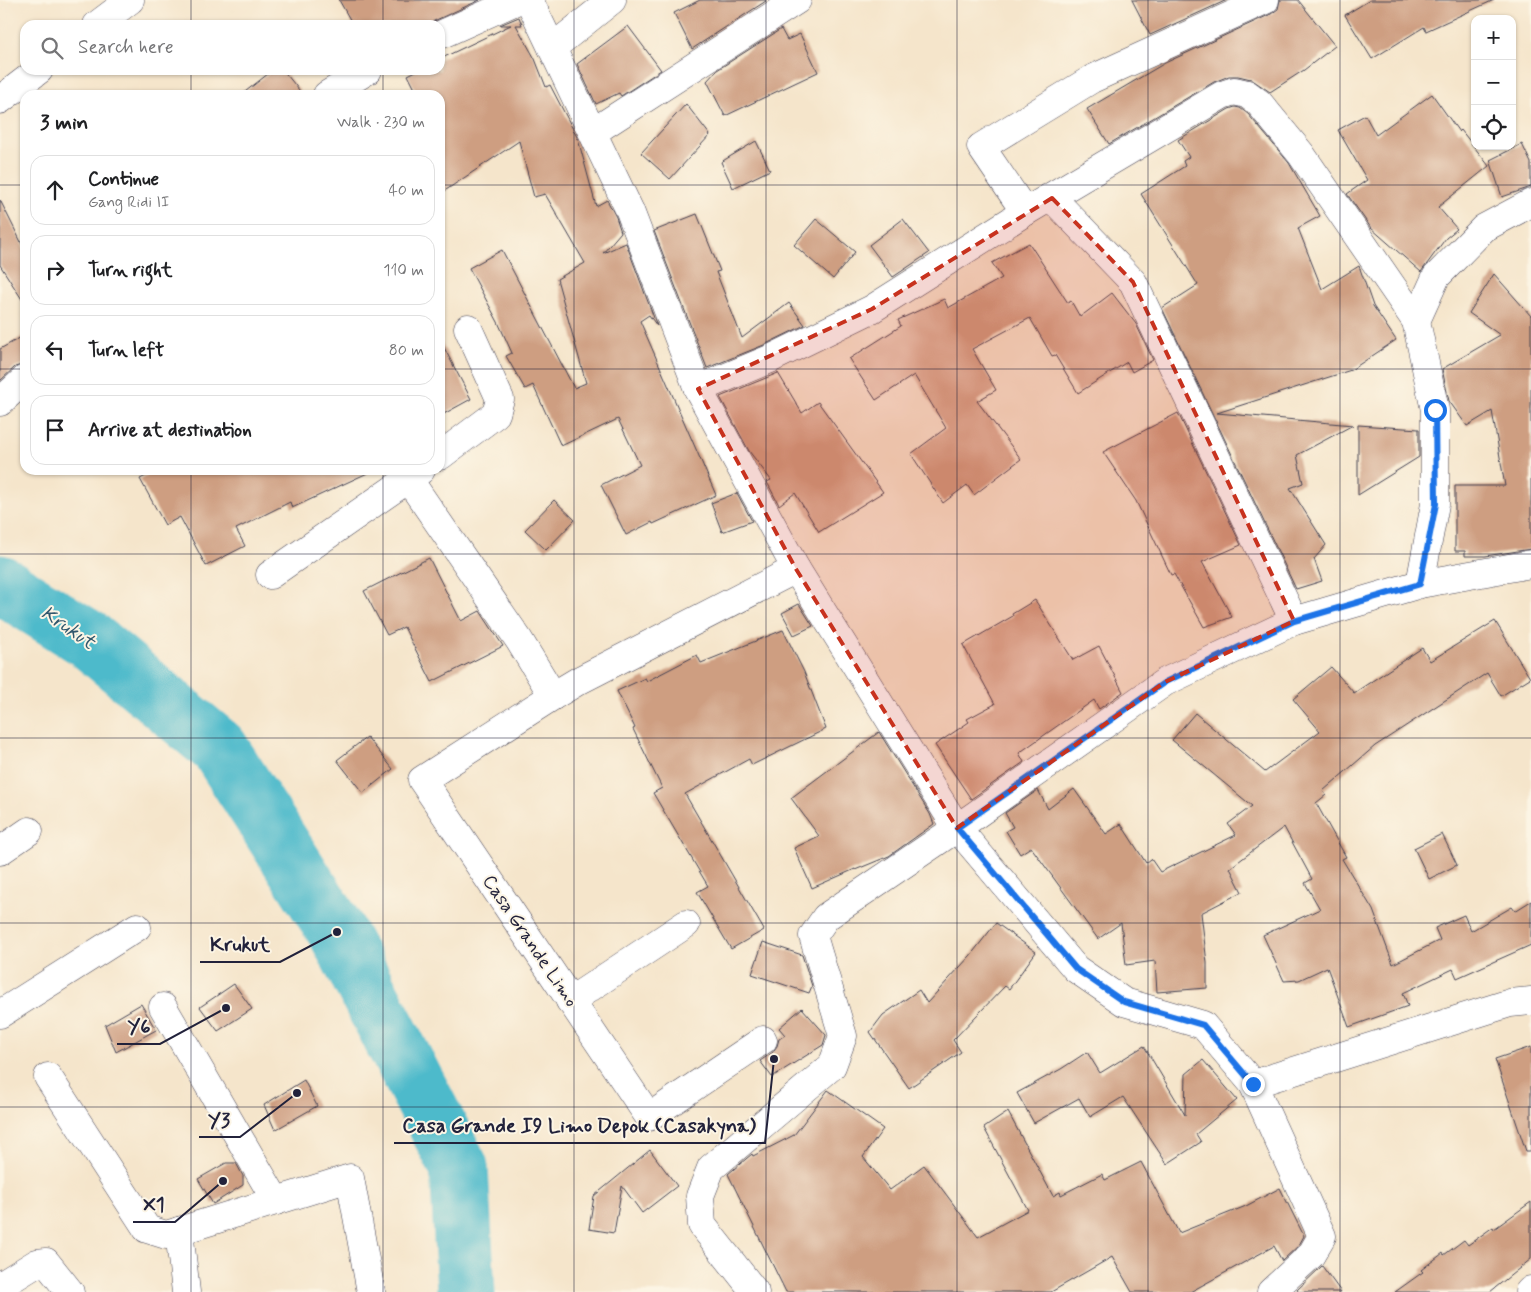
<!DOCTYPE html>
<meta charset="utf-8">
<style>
:root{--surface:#fff;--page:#f6f6f6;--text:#202124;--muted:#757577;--line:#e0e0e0}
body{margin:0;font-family:Mynerve,sans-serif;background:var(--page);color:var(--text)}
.controls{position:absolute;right:15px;top:15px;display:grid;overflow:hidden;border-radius:10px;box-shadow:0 1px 4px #0004}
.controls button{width:45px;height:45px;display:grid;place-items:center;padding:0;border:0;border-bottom:1px solid var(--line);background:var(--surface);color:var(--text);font:25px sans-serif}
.stop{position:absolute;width:15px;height:15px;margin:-11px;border:4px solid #1a73e8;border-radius:50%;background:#fff}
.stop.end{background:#1a73e8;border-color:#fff;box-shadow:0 1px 5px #0008}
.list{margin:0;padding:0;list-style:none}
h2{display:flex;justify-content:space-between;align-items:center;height:65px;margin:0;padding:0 20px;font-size:21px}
h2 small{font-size:16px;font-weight:400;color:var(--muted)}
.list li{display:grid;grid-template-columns:32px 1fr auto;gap:15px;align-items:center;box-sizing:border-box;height:70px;margin:0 10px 10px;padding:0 10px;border:1px solid var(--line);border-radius:15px}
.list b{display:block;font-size:19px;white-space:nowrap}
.list p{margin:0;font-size:16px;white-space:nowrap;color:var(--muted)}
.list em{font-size:16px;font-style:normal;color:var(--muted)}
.icon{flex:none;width:28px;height:28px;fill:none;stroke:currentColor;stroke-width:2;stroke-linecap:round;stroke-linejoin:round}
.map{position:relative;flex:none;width:1531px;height:1292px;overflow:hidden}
.search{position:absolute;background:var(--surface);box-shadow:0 1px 4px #0004;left:20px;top:20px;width:425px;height:55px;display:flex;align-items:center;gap:12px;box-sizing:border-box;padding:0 18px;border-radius:15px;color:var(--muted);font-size:19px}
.panel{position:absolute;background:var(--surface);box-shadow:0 1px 4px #0004;left:20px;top:90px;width:425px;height:385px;border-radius:15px}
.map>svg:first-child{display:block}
</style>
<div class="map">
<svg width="1531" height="1292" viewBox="0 0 1531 1292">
<rect width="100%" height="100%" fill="#fcf5e5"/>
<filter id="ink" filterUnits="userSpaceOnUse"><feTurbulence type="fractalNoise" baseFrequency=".02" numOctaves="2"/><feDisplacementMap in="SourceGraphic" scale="10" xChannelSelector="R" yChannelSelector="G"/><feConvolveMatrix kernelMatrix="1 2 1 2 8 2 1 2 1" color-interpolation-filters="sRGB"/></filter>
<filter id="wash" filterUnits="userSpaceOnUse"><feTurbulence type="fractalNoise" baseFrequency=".0096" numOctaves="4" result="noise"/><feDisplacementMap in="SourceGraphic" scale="20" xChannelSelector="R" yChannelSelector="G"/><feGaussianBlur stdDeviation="1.12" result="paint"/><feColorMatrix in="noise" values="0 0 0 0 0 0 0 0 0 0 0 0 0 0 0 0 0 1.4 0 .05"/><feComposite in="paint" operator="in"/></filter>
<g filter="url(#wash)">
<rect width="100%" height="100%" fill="#f5e5cb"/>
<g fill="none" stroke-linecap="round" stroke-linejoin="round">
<polyline stroke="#4ebacb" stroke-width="59" points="0,584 88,639 219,748 337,932 459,1167 466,1292"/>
</g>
<g id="blocks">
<g fill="#ce9e81">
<polygon points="339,0 480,0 434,21 428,25 353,25"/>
<polygon points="700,0 765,0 766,1 692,49 674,13"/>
<polygon points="1132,0 1227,0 1150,35"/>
<polygon points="1280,0 1298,0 1335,46 1304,70 1270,92 1251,79 1238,76 1229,76 1214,82 1109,144 1087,109 1165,63 1271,14 1278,9"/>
<polygon points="1370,0 1494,0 1426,31 1424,27 1372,59 1345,15"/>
<polygon points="519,17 522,25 516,25 535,59 546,87 550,85 578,139 596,206 607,200 616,217 621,232 603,253 626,243 657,326 649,315 640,321 716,495 653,524 652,522 626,535 601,485 640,465 618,419 561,446 533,385 525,389 506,356 512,353 498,322 469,268 502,250 574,388 586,383 557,279 585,263 545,194 534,197 519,141 440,194 440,95 418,95 408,75 418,70 440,70 440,59 511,25 500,25"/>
<polygon points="628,26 661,70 621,96 619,93 596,104 577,64"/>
<polygon points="781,29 787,40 800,34 818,72 725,116 707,81 717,70"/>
<polygon points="273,70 283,70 303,95 241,95"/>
<polygon points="1432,94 1459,132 1461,130 1489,166 1438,207 1457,229 1446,238 1421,272 1371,228 1347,194 1367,180 1338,130 1365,115 1376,135"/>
<polygon points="686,104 710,135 670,179 641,153"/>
<polygon points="1235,107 1240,108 1248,114 1289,163 1320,216 1298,228 1322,289 1359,266 1373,306 1396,340 1351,370 1217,413 1353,425 1297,455 1303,483 1290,488 1326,545 1314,559 1322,581 1296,589 1162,308 1198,285 1141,194 1185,166 1183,161 1189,157 1178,140 1229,109"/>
<polygon points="756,141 770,170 733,188 721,162"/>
<polygon points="1522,144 1531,163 1531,187 1502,197 1490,160"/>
<polygon points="0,200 25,250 25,304 0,265"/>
<polygon points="697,214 720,271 716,272 742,338 789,303 805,325 764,345 707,368 654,231"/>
<polygon points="816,219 855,252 833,279 794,245"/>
<polygon points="903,219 929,253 893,277 869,245"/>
<polygon points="1029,243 1068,303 1071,301 1080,317 1112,293 1136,324 1153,360 1132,372 1127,362 1078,393 1055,355 1052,356 1030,318 972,349 996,390 977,401 1021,459 974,495 967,485 943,503 911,454 946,428 914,375 876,400 849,359 901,326 898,320 944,299 948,308 1002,278 992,263"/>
<polygon points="1494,274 1531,316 1531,549 1485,556 1465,556 1465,551 1455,551 1455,486 1505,486 1492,411 1467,426 1449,401 1442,369 1500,335 1469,313"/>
<polygon points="25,335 25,364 15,367 0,381 0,349"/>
<polygon points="440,340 471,399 440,416"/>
<polygon points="778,373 802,413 818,402 883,492 819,532 795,493 779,505 767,482 771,480 749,451 720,397"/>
<polygon points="1178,413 1241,545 1202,562 1232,617 1204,627 1174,574 1171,575 1136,501 1103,452"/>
<polygon points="1358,425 1419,429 1419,457 1358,495"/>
<polygon points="158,470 374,470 292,508 290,502 236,529 245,546 206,566 180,517 165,525 140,479"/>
<polygon points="737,493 752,521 722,532 711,503"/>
<polygon points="554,500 575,520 546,550 525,530"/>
<polygon points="429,558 461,621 480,611 503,646 432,682 404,627 387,635 364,591"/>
<polygon points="1035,600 1073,660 1099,646 1123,692 1099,709 1094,700 1019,753 1024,762 971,799 935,745 969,722 967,719 995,704 963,645 1013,616 1012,614"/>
<polygon points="799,604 813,626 794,635 782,613"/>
<polygon points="1495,621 1530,678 1501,696 1487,673 1375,746 1323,791 1326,795 1316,803 1346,857 1342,859 1373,910 1393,964 1440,940 1435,928 1464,915 1471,931 1512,907 1515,911 1531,901 1531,945 1457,978 1453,969 1403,993 1408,1006 1349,1027 1327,967 1299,980 1284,981 1263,935 1320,909 1305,883 1312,879 1284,827 1230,868 1242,892 1201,913 1207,963 1207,988 1157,992 1155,961 1126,965 1121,923 1098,939 1031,847 1020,854 1006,831 1013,827 1005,813 1038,790 1048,809 1074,789 1106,834 1121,824 1146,863 1151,859 1160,872 1236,835 1228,824 1252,806 1172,740 1195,713 1265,772 1320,731 1293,699 1331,667 1354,693 1422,648 1430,661"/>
<polygon points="783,630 804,672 826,729 752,765 749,759 685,794 764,930 731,949 697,892 708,886 653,793 662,788 633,729 635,728 617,691 645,678 647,681 697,655 701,663"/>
<polygon points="879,732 930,814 934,824 889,856 855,870 855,869 812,888 794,848 819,836 791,798"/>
<polygon points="367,737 393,769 363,793 337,760"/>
<polygon points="1442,834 1457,865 1429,879 1414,848"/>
<polygon points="996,923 1036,952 1009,989 1005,986 953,1040 961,1052 909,1088 870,1032 883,1015 919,990 927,1003 970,956"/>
<polygon points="763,942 802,955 812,986 809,993 752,974"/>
<polygon points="234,984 252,1009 218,1031 200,1007"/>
<polygon points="141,1004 156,1030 116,1052 105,1025"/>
<polygon points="802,1008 826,1035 823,1045 772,1077 760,1061 772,1053 777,1046 779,1039 785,1035 779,1028"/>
<polygon points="1144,1046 1185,1115 1186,1074 1203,1060 1237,1100 1196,1134 1201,1142 1167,1164 1123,1097 1090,1117 1079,1098 1034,1123 1017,1093 1061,1069 1087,1052 1100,1073"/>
<polygon points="1531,1047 1531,1151 1526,1151 1495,1059"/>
<polygon points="304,1080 317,1106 275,1130 264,1105"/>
<polygon points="828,1090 883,1129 863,1157 890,1190 924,1165 978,1237 1028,1210 984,1128 1008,1112 1053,1196 1060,1192 1061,1195 1102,1174 1105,1180 1141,1162 1179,1233 1246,1206 1280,1188 1304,1236 1299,1245 1282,1261 1274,1246 1190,1292 1132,1292 1112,1257 1051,1292 786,1292 728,1174 752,1154 753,1156 794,1135"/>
<polygon points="650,1150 677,1186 642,1213 622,1186 614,1233 589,1229 594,1196"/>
<polygon points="226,1163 236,1163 243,1176 243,1185 213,1204 198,1179"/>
<polygon points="1531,1202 1531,1259 1490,1292 1395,1292 1423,1272 1421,1270 1443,1253 1444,1255 1464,1240 1468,1245 1493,1227 1494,1229"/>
<polygon points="1322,1266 1341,1292 1298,1292 1297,1290"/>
</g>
</g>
</g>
<g filter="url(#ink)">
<use href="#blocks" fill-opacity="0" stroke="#423f51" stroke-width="1"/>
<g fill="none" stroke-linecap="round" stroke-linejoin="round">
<defs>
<g id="minor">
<polyline points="529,0 630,211 698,389 796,569 957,828 1076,969 1124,1002 1203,1025 1253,1084 1322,1236 1311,1255 1271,1292"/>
<polyline points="97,25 130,0"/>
<polyline points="440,35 518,0"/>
<polyline points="552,48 612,0"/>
<polyline points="327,95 368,70"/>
<polyline points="0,100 39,70"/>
<polyline points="593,132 797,0"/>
<polyline points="1052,198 1133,282 1294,621"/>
<polyline points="1025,212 1222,95 1234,91 1247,94 1259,103 1301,154 1416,321 1435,410 1435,504 1420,584"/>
<polyline points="1416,321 1436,277 1484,228 1531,203"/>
<polyline points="698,389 770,359 872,309 1025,212 981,147 1092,79 1265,0"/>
<polyline points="0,402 25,379"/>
<polyline points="440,456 496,414 500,399 468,328"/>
<polyline points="404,470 409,480 519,640 553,696 578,681 796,569"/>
<polyline points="270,575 421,470"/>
<polyline points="553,696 422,780 649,1117 763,1040"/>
<polyline points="0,851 29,831"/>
<polyline points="570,1001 686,924"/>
<polyline points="163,1007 276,1201"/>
<polyline points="0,1014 137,927"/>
<polyline points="48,1077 147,1229 166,1235 350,1178 371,1292"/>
<polyline points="1253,1084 1510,1003 1531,1001"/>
<polyline points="179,1231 186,1292"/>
<polyline points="0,1286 37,1263 46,1262 70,1292"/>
<polyline points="755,1292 702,1225 700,1196 711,1168 832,1066 843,1036 813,936 826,917 957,828 1165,682 1294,621 1420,584 1531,564"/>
<polyline points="1529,1292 1531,1290"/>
</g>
</defs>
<use href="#minor" stroke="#423f51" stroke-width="29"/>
<use href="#minor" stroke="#fff" stroke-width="28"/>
</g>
</g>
<g fill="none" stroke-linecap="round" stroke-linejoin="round" filter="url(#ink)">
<polyline stroke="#1a73e8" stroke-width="6" points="1253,1084 1203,1025 1124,1002 1076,969 957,828 1165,682 1294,621 1420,584 1436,504 1435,410"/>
</g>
<path fill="#c8321e" fill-opacity="0.2" stroke="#c8321e" stroke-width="4" stroke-dasharray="10 6" stroke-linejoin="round" d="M1052,198L1133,282L1294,621L1165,682L957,828L796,569L698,389L872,309Z"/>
<path fill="none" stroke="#22223b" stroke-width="1" stroke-opacity="0.55" d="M191,0V25M383,0V25M574,0V1292M766,0V1292M957,0V1292M1148,0V1292M1340,0V1292M191,70V95M383,70V95M0,185H25M440,185H1531M0,369H25M440,369H1531M191,470V1292M383,470V1292M0,554H1531M0,738H1531M0,923H1531M0,1107H1531"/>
<g text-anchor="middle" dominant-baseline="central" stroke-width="4" stroke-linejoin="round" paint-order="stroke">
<g font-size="19" fill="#22223b" stroke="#fcf5e5">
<text transform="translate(530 941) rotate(56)">Casa Grande Limo</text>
</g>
<g font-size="20" font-style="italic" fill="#31576d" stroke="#fcf5e5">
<text transform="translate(68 628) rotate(34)">Krukut</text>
</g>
</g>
<path fill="none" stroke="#22223b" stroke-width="2" d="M337 932L280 962H200M226 1008L160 1044H117M297 1093L240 1137H199M774 1059L765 1143H394M223 1181L175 1222H133"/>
<g fill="#22223b" stroke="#fcf5e5" stroke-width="2">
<circle cx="337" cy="932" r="5"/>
<circle cx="226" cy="1008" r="5"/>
<circle cx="297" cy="1093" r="5"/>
<circle cx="774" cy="1059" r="5"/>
<circle cx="223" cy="1181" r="5"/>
</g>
<g font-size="20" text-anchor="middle" font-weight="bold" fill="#22223b" stroke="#fcf5e5" stroke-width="4" stroke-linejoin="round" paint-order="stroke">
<text x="240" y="951">Krukut</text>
<text x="139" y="1033">Y6</text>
<text x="219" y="1127">Y3</text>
<text x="579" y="1132">Casa Grande I9 Limo Depok (Casakyna)</text>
<text x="154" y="1211">X1</text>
</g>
</svg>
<div class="controls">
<button>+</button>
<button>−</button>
<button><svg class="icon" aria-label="locate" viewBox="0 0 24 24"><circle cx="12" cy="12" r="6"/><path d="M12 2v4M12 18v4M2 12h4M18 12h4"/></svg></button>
</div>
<div class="stop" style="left:1435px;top:410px"></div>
<div class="stop end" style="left:1253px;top:1084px"></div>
<div class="search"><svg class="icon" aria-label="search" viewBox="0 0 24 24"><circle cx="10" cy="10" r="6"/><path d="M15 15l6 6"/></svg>Search here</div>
<section class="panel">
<h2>3 min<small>Walk · 230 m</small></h2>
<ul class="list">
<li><svg class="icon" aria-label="ahead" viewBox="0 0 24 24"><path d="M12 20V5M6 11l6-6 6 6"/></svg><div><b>Continue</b><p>Gang Ridi II</p></div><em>40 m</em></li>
<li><svg class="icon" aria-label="right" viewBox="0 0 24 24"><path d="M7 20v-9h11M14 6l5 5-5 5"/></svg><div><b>Turn right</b></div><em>110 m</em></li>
<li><svg class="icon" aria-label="left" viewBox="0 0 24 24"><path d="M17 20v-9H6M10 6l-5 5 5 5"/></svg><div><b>Turn left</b></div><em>80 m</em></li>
<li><svg class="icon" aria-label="arrive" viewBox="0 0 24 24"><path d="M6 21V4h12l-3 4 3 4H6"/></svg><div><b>Arrive at destination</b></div></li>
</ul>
</section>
</div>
